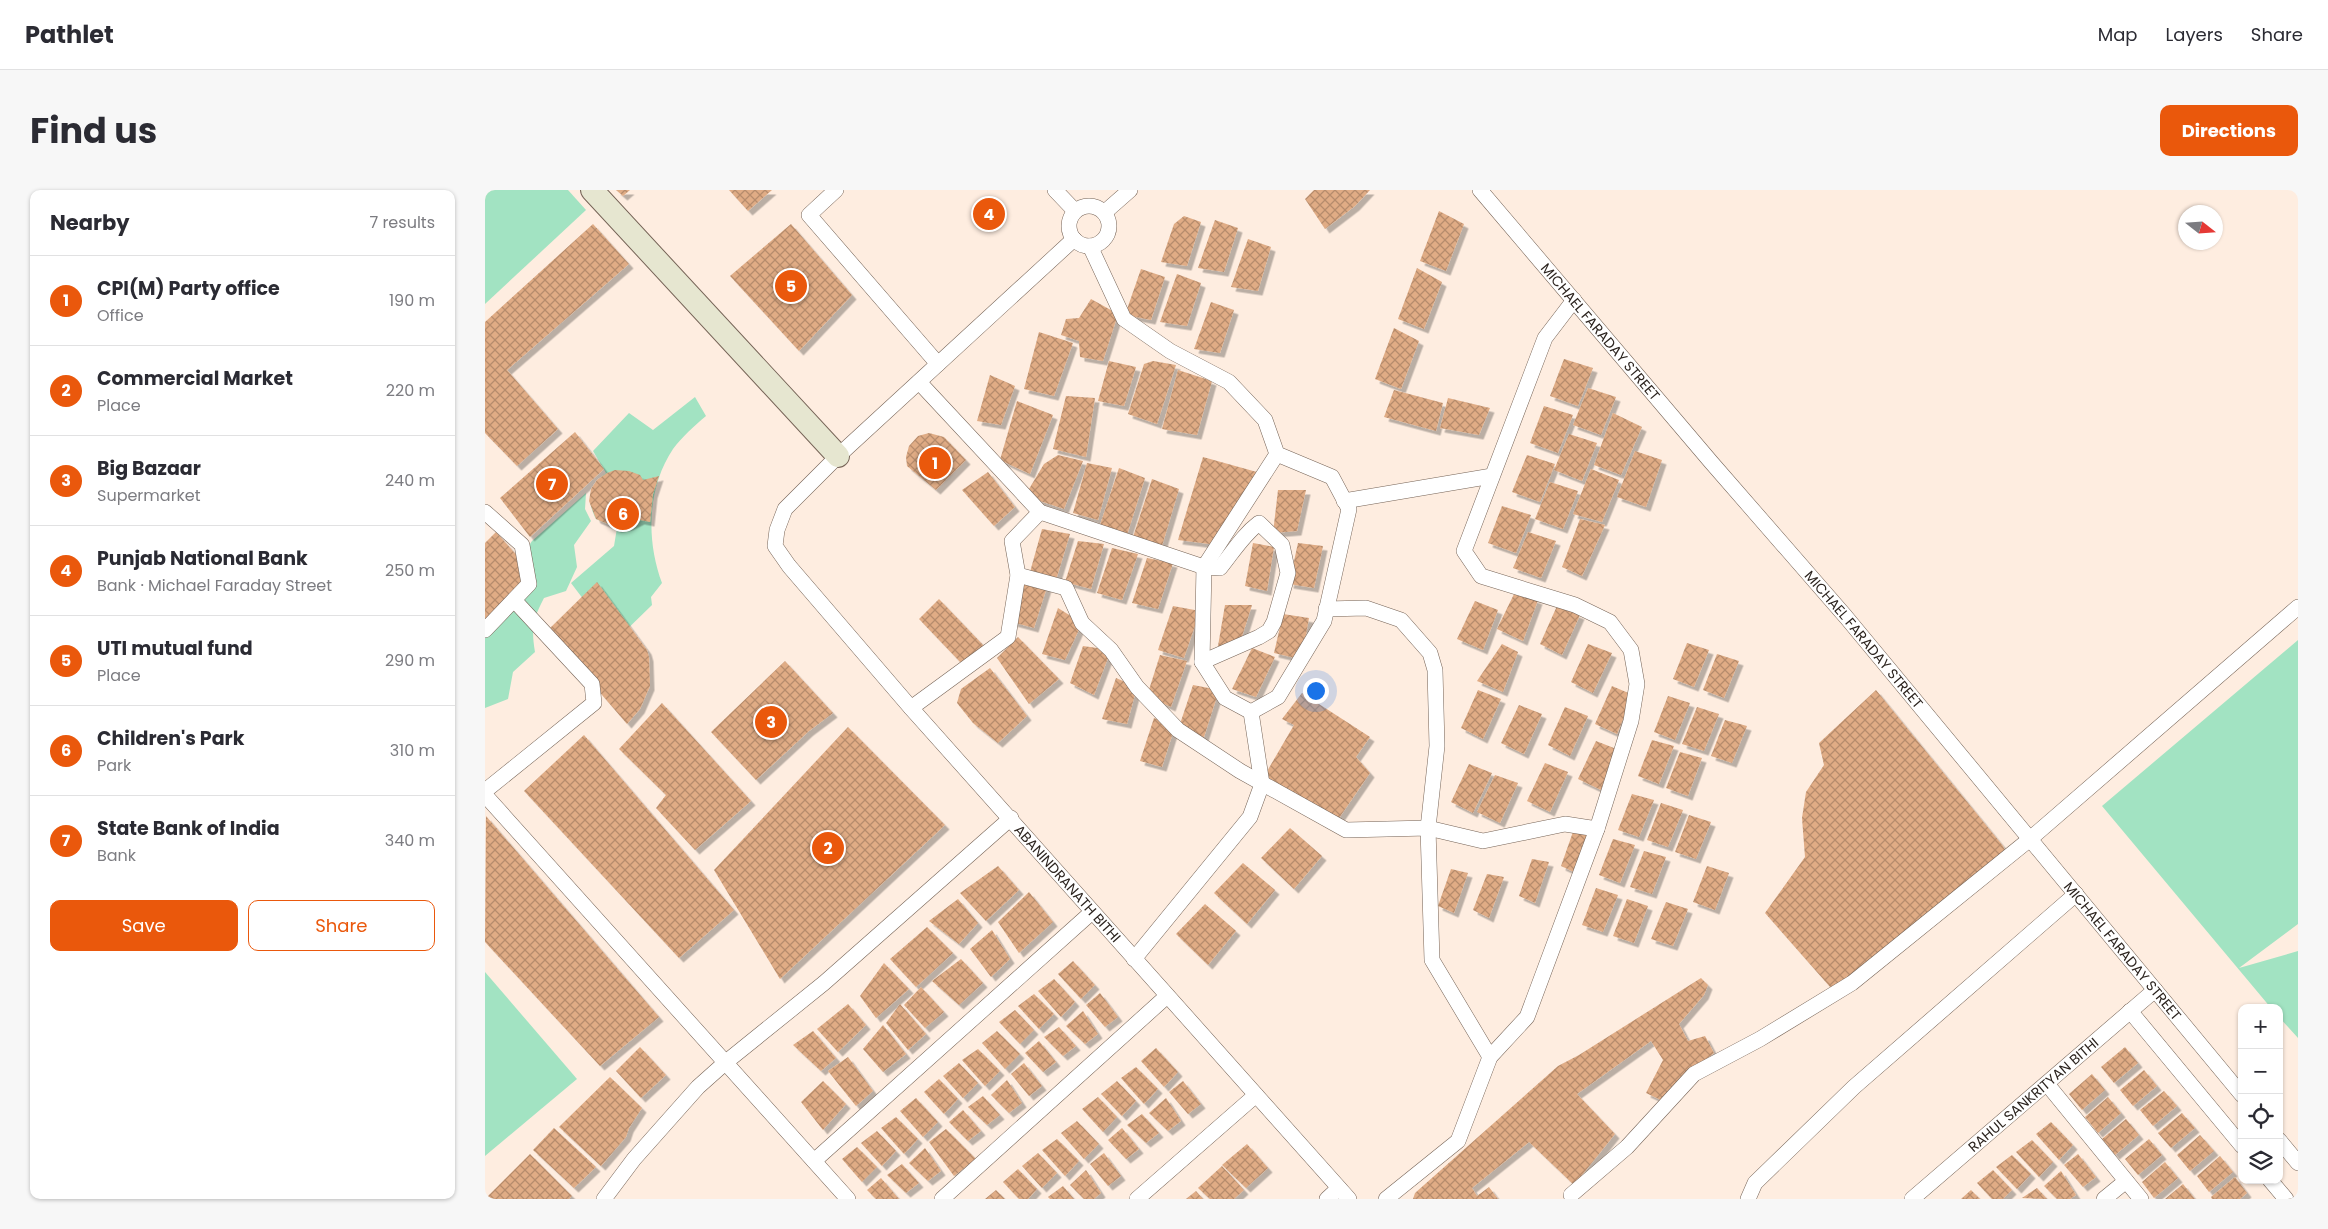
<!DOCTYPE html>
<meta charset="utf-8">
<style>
:root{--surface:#fff;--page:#f7f7f7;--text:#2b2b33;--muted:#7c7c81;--line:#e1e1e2;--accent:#ea580c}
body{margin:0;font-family:Poppins,sans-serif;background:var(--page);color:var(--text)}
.controls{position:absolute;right:15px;bottom:15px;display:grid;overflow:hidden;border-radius:10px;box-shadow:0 1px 4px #0004}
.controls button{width:45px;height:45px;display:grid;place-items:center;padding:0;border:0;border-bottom:1px solid var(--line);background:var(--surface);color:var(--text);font:25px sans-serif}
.compass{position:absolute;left:1693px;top:15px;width:45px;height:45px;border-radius:50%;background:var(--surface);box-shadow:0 1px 4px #0004;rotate:107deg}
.you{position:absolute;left:830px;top:500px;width:18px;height:18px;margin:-12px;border:4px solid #fff;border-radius:50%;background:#1a73e8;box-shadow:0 0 0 8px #1a73e833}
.badge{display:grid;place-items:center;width:32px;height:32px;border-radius:50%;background:var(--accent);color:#fff;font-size:16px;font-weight:700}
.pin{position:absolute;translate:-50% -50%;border:2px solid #fff;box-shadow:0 1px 5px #0006}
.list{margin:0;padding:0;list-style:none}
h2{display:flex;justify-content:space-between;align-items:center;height:65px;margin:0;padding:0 20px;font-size:21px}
h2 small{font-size:16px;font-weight:400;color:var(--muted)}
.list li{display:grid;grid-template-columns:32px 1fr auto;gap:15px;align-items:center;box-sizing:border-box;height:90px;padding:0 20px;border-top:1px solid var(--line)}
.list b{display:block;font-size:19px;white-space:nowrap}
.list p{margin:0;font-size:16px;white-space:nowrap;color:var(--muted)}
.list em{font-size:16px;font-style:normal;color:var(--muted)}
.actions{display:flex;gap:10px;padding:15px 20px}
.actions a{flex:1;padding:11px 0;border:1px solid var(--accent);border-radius:10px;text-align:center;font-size:18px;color:var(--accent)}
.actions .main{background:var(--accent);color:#fff}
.icon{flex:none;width:28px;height:28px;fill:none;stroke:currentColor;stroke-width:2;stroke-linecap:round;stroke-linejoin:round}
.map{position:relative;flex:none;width:1813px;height:1009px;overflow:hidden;border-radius:10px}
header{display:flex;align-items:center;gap:30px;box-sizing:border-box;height:70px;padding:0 25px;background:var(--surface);border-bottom:1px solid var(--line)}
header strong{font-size:24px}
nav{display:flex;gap:28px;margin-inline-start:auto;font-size:18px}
.intro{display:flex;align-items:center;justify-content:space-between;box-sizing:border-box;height:120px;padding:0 30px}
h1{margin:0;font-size:35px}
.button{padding:12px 22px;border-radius:10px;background:var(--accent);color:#fff;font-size:18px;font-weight:700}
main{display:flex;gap:30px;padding:0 30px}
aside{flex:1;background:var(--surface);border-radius:10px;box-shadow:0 1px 4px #0004}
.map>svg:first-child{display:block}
</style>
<header>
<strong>Pathlet</strong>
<nav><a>Map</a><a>Layers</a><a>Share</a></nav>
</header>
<div class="intro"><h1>Find us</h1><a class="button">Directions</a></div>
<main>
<aside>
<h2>Nearby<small>7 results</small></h2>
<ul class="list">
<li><span class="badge">1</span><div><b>CPI(M) Party office</b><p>Office</p></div><em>190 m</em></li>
<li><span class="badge">2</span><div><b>Commercial Market</b><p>Place</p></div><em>220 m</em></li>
<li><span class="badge">3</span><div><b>Big Bazaar</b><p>Supermarket</p></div><em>240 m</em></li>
<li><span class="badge">4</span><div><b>Punjab National Bank</b><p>Bank · Michael Faraday Street</p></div><em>250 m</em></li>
<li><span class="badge">5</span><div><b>UTI mutual fund</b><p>Place</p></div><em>290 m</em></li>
<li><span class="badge">6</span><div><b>Children's Park</b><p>Park</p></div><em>310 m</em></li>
<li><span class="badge">7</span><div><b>State Bank of India</b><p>Bank</p></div><em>340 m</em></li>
</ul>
<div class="actions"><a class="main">Save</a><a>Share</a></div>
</aside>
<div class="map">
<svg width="1813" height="1009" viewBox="0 0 1813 1009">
<defs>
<pattern id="building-cross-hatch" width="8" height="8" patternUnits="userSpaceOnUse" patternTransform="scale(1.25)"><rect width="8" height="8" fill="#e0ac85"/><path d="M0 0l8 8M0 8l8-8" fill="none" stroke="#b68c6c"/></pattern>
<filter id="shadow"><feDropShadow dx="4.5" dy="4.5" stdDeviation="0" flood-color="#0004"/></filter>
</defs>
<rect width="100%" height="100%" fill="#feede0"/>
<g fill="#a2e3c2">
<polygon points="0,0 83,0 101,20 0,114"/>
<path d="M210,207L221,226C209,236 197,247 188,259C162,298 161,350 177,393L166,407L167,415L130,451L86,393L129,356L132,338L111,329C101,310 104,296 121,283L108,261L144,223L168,240Z"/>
<path d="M101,303L100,319L106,331L89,355L92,377L81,401L59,408C48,429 46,438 50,462L28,482L23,509L0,518V440L35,369L47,351Z"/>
<polygon points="1813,450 1813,734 1754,778 1813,761 1813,848 1794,827 1794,818 1786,818 1617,616"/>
<polygon points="0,782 92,889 0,966"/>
</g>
<g fill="url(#building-cross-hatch)" filter="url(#shadow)">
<polygon points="131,0 145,0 138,6"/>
<polygon points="244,0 287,0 263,21"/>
<polygon points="829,0 885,0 870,16 840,39 820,9"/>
<polygon points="954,21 979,34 961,81 935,71"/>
<polygon points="699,26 716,32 702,76 676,72 689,34"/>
<polygon points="730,30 753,38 739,82 713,78"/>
<polygon points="108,34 144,74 22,180 73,239 32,276 0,243 0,132"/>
<polygon points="306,34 367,105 314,161 245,86"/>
<polygon points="763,49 786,57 773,101 746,97"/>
<polygon points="932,78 957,92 939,139 913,129"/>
<polygon points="656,79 680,87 666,130 640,125"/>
<polygon points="692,84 716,93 702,136 675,132"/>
<polygon points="606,109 633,124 618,171 595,167 594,151 576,145 581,129 594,128"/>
<polygon points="726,112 749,120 735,163 709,159"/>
<polygon points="909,138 934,151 916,199 890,189"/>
<polygon points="554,142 588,153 569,206 539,199"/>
<polygon points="1079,169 1108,178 1093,216 1065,206"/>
<polygon points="624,171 651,177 639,216 613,211"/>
<polygon points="668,171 691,175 672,234 643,224 659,174"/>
<polygon points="693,180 727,191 712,245 677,239"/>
<polygon points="505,185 530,196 516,235 492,231"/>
<polygon points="1103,198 1131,207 1116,245 1088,235"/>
<polygon points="909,200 958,213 951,241 899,227"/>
<polygon points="581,206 610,208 601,267 568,259"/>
<polygon points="963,208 1005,218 994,245 955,238"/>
<polygon points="532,211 568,225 545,284 515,270"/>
<polygon points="1059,216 1088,225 1073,263 1045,253"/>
<polygon points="1128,223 1157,237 1136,285 1109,275"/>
<polygon points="90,242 119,279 45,347 15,308"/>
<polygon points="444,243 459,247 481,270 451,300 422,276 421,267 424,256 433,246"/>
<polygon points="1084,244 1112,253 1097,291 1069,280"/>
<polygon points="1150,261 1177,270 1161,317 1132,307"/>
<polygon points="573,265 598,271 579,319 555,311 544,299 559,274"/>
<polygon points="1042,265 1070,274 1055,312 1027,302"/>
<polygon points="718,267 779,284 733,355 693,350"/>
<polygon points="602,273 627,278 613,330 588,323"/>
<polygon points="634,278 660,288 642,345 615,335"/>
<polygon points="1106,279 1134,290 1117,332 1088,324"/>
<polygon points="130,280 144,281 155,285 158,290 174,286 168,304 165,332 155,330 143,336 132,338 111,329 104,311 106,299 112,290 122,283"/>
<polygon points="503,282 530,317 509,336 477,300"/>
<polygon points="667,289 694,299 677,356 648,347"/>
<polygon points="1065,292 1093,301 1078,339 1050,329"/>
<polygon points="793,300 821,300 812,341 788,343"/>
<polygon points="1017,316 1046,325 1031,363 1003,353"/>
<polygon points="1095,329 1120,335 1097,386 1077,377"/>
<polygon points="557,339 585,344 571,390 545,382"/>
<polygon points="11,342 35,369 44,394 0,438 0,353"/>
<polygon points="1043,342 1071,351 1056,388 1028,378"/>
<polygon points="593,351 619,354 606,399 580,392"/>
<polygon points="768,353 789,357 782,401 760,396"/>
<polygon points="813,353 838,356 829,398 804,394"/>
<polygon points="627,358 653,364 637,410 612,403"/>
<polygon points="662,368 688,373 673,419 647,413"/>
<polygon points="541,389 562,397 549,438 527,432"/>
<polygon points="112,392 162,460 164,467 165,496 155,519 142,534 62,441"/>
<polygon points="1030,402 1053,410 1038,451 1012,439"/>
<polygon points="454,409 499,456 477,474 434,429"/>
<polygon points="990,411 1013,420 998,460 972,449"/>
<polygon points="740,415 767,415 754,456 733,456"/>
<polygon points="688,416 715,421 699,468 673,460"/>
<polygon points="1072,416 1095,425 1077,465 1055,454"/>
<polygon points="573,418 597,433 580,470 557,464"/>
<polygon points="798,424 824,428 821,445 810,468 789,463"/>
<polygon points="533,447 574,489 544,514 512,468"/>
<polygon points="1202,453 1224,460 1209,497 1188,489"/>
<polygon points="1017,454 1033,462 1018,502 992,491"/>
<polygon points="1103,454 1127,463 1108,503 1086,492"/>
<polygon points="598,456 626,460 609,505 585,493"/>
<polygon points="767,458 790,467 771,507 747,499"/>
<polygon points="1232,464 1254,471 1239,508 1218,500"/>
<polygon points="675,465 702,471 686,517 662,506"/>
<polygon points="300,471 348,523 324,541 271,590 226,542"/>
<polygon points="505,478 542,526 513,553 488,533 472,513 476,499"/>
<polygon points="631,488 652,497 642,534 617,529"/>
<polygon points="708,495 734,500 719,547 693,540"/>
<polygon points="1127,496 1148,505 1132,544 1110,534"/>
<polygon points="993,500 1016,509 998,549 976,538"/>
<polygon points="1391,500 1518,656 1521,663 1372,784 1346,798 1280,723 1320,667 1317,628 1321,602 1339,575 1334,553"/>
<polygon points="817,503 885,547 871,567 885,583 852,631 786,591 781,583 809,535 797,529"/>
<polygon points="1183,506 1205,513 1190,550 1169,542"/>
<polygon points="177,513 266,611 210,660 171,618 181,605 134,559"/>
<polygon points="1034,515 1057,524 1039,564 1016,553"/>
<polygon points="1080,517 1103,526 1085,566 1063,555"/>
<polygon points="1212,517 1234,524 1219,561 1197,554"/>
<polygon points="669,528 690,536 677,577 655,571"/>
<polygon points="1240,530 1262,536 1247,573 1226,566"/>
<polygon points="363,537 460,635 295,789 229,680"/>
<polygon points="99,545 249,720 194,768 39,601"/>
<polygon points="1167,550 1189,556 1174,594 1153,586"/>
<polygon points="1111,551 1134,560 1116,600 1093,589"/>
<polygon points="1195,562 1217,568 1203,606 1181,598"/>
<polygon points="1060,573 1083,582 1065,622 1042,611"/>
<polygon points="984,574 1007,583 988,623 966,612"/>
<polygon points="1010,585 1033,593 1015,633 992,622"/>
<polygon points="1147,604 1169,610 1154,647 1133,640"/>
<polygon points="1176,613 1198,620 1183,657 1162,650"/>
<polygon points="1204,625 1226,632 1211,669 1190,662"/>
<polygon points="1,626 174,827 115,876 0,752"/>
<polygon points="805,638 837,666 809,699 776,668"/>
<polygon points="1089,639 1106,643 1091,683 1076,676"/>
<polygon points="1128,649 1150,655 1135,693 1114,685"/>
<polygon points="1159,661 1181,667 1167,704 1145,697"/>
<polygon points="1047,669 1064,672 1050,713 1034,706"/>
<polygon points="758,673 790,700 762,734 729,703"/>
<polygon points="513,676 534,700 501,731 475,703"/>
<polygon points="1222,676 1244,683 1230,720 1208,712"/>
<polygon points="966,679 983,683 969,723 953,716"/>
<polygon points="1002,684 1019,687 1004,728 988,720"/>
<polygon points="1111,698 1133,705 1118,742 1097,735"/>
<polygon points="544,702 568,732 534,763 513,732"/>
<polygon points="473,709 493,733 474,754 444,731"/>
<polygon points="1142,709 1163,716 1149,753 1128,746"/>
<polygon points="1181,712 1203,719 1188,756 1166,749"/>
<polygon points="720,714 751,741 723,775 691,744"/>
<polygon points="442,737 468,763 431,797 405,769"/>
<polygon points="507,740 525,769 506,787 485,759"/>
<polygon points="476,769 498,793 474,815 447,791"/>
<polygon points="588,771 610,795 596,809 573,784"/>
<polygon points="399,773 424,799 391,828 375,806"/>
<polygon points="1216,788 1223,795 1219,805 1194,834 1203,851 1220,846 1229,863 1202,884 1178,911 1161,903 1178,870 1166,851 1092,904 1130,944 1089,995 1044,952 987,998 992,1006 1004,997 1013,1009 928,1009 930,1003 1073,876 1094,865"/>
<polygon points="569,789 590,812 576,827 553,801"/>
<polygon points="436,797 459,822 440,838 419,815"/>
<polygon points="615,803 633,827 620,837 601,815"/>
<polygon points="549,804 569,824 554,839 533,816"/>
<polygon points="363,814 381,835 353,862 332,839"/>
<polygon points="415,814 441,844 423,860 401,833"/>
<polygon points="530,820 549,840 535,854 514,832"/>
<polygon points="598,821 613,844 600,854 581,836"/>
<polygon points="398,835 421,864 398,882 378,859"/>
<polygon points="574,837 591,856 578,866 559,847"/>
<polygon points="328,841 351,868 336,881 308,855"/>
<polygon points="512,841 535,864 520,879 497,853"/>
<polygon points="554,851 571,872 558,882 540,863"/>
<polygon points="155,857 181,885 156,908 131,881"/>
<polygon points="1640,857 1653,873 1629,893 1616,877"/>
<polygon points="671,858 693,882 679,897 656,871"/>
<polygon points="493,859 515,881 500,896 477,870"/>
<polygon points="363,867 388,901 371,916 343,881"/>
<polygon points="474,873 493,893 478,908 458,886"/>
<polygon points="539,873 557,896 544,906 526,884"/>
<polygon points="651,877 673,899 659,914 636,888"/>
<polygon points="1659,880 1672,896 1648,916 1635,900"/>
<polygon points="1607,884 1620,900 1597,920 1584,904"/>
<polygon points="125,887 157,918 144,938 141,947 116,976 74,937"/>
<polygon points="454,889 473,909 459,924 439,902"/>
<polygon points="522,890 537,913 524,923 506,905"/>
<polygon points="338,891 361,914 338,940 316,912"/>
<polygon points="632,891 651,911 637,926 616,904"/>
<polygon points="698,891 716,914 703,924 684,902"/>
<polygon points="1679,901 1692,916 1668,936 1655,920"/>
<polygon points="498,906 515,925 502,935 483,917"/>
<polygon points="613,907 632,927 618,942 597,919"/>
<polygon points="1623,907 1636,923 1613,943 1600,927"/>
<polygon points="431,908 453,932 438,947 415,921"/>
<polygon points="681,908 696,931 683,941 664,923"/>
<polygon points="478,920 496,941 483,951 464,932"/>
<polygon points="1697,923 1710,938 1686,958 1673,943"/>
<polygon points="657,924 674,943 661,953 642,935"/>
<polygon points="411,927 433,949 419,964 396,938"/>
<polygon points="1641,929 1654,945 1630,965 1617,949"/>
<polygon points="592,931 614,954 599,969 576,943"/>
<polygon points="1566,932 1588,955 1574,970 1551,944"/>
<polygon points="69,938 111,977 89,998 48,960"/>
<polygon points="637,938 654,959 641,969 623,950"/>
<polygon points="461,939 491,969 469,986 444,952"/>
<polygon points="392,941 411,961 397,976 376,953"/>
<polygon points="1715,945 1729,961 1705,981 1692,965"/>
<polygon points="572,949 594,971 580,986 557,960"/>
<polygon points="1664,949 1677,965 1653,985 1640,969"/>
<polygon points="1547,950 1568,972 1554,987 1531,962"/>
<polygon points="762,954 783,978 761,998 737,975"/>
<polygon points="372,957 392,977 377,992 357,969"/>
<polygon points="440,958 456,981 443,991 424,973"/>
<polygon points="553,963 572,983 557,998 537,976"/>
<polygon points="619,963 636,986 623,996 605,974"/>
<polygon points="45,964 87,1006 84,1009 0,1009"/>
<polygon points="1593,964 1611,987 1598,997 1579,975"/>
<polygon points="1527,965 1546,984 1532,999 1511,977"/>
<polygon points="1735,966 1748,982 1724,1002 1712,986"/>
<polygon points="1680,972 1693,988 1669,1008 1657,992"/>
<polygon points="417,974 434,993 421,1003 402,985"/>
<polygon points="737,976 759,1000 749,1009 725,1009 713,998"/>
<polygon points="533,979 552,999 543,1009 534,1009 518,992"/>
<polygon points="601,980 616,1003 609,1009 599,1009 585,995"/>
<polygon points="1508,980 1527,1000 1518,1009 1507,1009 1492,993"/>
<polygon points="1576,981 1591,1005 1585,1009 1572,1009 1559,996"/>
<polygon points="1750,987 1762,1003 1755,1009 1727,1009 1726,1007"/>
<polygon points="396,988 414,1009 391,1009 382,1000"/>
<polygon points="1698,994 1710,1009 1680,1009"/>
<polygon points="578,996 589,1009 565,1009 563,1007"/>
<polygon points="1552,998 1562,1009 1537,1008"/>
<polygon points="511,1000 520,1009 500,1009"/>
<polygon points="1486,1000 1495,1009 1476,1009"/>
<polygon points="711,1001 718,1009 701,1009"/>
</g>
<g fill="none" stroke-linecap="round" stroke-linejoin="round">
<defs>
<g id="street">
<polyline points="351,0 324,25 453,174"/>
<polyline points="570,0 590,21"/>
<path id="s1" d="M995,0L1226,272L1361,427L1757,905"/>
<circle cx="604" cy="36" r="20"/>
<polyline points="620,22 645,0"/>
<path id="s2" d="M589,49L353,266L300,319L292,340L290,356L304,376L426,518L864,1009"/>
<polyline points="605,56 639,129 685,161 744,192 780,230 792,264 847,287 864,319 839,431 793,507 766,522 740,508 717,472 719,377 792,264"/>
<path d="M434,192L555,322L719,377L735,378C748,362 758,345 774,333L797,355L803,383L789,432L784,441L774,447L717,472"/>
<polyline points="859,311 1007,286"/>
<polyline points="0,322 37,355 44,394 0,440"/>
<polyline points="533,385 581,398 597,433 626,460 652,497 693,540 755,581 861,640 943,638 998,651 1080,634 1112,639 1146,531 1152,494 1146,460 1125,432 1090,415 996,386 979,361 1060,148 1089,110"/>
<polyline points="841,419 881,418 916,430 945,463 950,480 952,556 943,638 947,770 1005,867"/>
<polyline points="426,518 523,447 533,385 527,351 555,322"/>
<polyline points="0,601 109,513 107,494 29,410"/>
<polyline points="0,605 363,1009"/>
<polyline points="649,769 765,627 777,594 766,522"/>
<polyline points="1645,821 1757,956"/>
<polyline points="1562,894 1656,1009"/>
<polyline points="1794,950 1813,973"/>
<polyline points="329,971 607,722"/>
<polyline points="1785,990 1801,1009"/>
<polyline points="1086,1005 1142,957 1209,884 1275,849 1367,793 1545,649 1813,417"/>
<polyline points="119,1009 149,969 213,897 241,872 339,793 526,628"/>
<polyline points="457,1009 682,806"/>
<polyline points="652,1009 771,905"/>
<polyline points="842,1009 854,998"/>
<polyline points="901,1009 973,951 1005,867 1042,827 1112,639"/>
<polyline points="1263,1009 1270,993 1369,897 1591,704"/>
<path id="s3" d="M1427,1009L1670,800"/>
<polyline points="1619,1009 1641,991"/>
</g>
<polyline id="secondary" points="107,0 353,266"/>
</defs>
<use href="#street" stroke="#766457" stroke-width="16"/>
<use href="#secondary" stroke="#766457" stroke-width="24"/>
<use href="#street" stroke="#fff" stroke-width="15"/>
<use href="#secondary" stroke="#e6e6d0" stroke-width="22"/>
</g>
<g text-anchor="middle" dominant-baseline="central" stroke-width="4" stroke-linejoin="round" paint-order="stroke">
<g font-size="14" fill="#2c241f" stroke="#feede0">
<text stroke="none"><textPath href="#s1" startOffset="186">MICHAEL FARADAY STREET</textPath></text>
<text stroke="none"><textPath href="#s1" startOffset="591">MICHAEL FARADAY STREET</textPath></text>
<text stroke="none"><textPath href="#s2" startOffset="881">ABANINDRANATH BITHI</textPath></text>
<text stroke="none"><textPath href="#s1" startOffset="996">MICHAEL FARADAY STREET</textPath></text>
<text stroke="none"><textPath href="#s3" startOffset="160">RAHUL SANKRITYAN BITHI</textPath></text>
</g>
</g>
</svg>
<div class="controls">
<button>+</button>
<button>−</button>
<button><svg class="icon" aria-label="locate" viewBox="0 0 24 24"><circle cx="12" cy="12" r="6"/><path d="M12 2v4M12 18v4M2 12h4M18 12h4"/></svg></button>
<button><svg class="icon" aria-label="layers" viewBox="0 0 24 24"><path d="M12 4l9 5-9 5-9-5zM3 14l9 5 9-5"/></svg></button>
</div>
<svg class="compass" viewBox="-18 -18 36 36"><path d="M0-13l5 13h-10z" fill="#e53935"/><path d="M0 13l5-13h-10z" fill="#7c7c81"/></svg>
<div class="you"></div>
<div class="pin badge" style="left:450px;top:273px">1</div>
<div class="pin badge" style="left:343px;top:658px">2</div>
<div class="pin badge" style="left:286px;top:532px">3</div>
<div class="pin badge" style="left:504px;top:24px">4</div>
<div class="pin badge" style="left:306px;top:96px">5</div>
<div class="pin badge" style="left:138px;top:324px">6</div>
<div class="pin badge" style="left:67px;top:294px">7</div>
</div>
</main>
